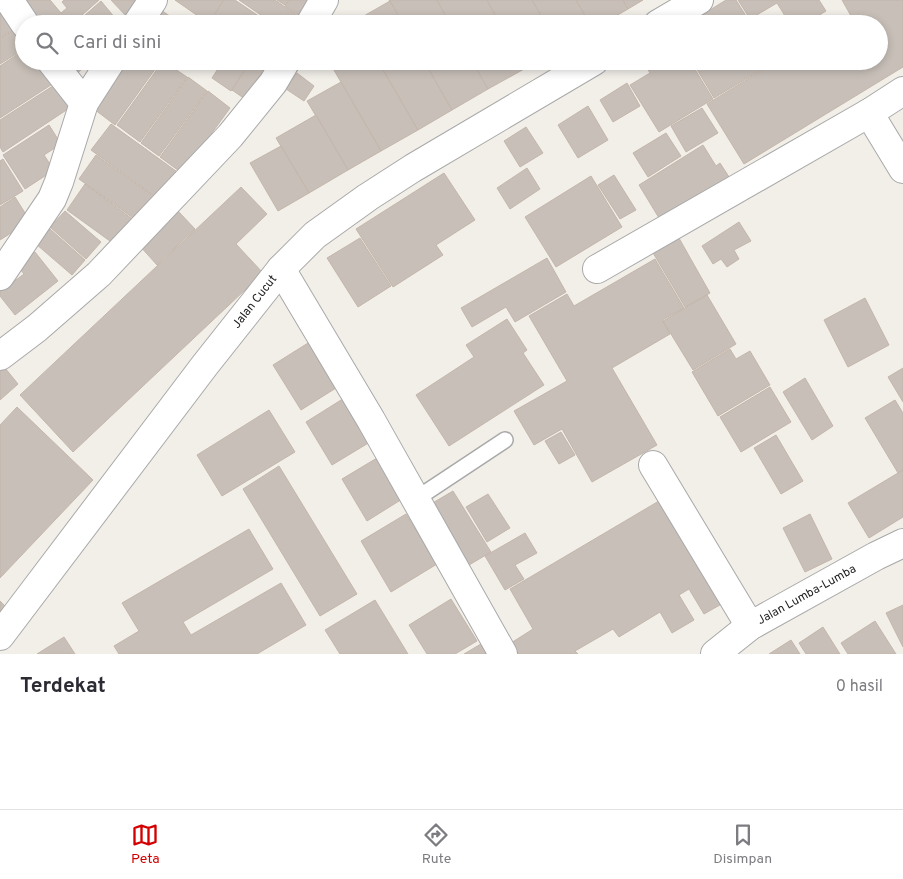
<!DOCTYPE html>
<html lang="id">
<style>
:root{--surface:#fff;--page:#f7f7f7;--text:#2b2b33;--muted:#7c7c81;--line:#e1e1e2;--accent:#d40000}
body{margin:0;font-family:Overpass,sans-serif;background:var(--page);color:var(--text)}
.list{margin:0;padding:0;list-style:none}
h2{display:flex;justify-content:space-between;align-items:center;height:65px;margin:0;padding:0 20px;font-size:21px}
h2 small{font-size:16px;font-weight:400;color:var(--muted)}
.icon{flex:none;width:28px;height:28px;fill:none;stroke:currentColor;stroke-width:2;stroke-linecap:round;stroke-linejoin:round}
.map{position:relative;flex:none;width:903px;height:654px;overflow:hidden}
.search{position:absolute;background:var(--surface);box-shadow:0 2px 8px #0003;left:15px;right:15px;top:15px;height:55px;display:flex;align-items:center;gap:12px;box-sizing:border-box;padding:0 18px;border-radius:28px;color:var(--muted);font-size:19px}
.sheet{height:155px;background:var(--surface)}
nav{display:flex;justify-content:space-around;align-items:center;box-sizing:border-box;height:70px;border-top:1px solid var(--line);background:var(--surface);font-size:14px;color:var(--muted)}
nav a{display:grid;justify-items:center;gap:2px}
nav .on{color:var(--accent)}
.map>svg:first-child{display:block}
</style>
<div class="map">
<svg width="903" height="654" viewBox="0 0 903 654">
<rect width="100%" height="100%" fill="#f2efe9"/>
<g fill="#c7bfb8" stroke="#c4b6ab">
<polygon points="27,0 50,0 61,13 67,8 62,2 64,0 99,0 72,24 30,24 17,8"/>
<polygon points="111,0 143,0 126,16"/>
<polygon points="175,0 224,0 208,23"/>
<polygon points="224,0 235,0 269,23 209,24"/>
<polygon points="239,0 275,0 301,18 298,24 274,24"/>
<polygon points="277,0 289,0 285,5"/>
<polygon points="289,0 311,0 300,16 285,6"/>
<polygon points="389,0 437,0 450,24 403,24"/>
<polygon points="437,0 487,0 500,24 450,24"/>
<polygon points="487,0 532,0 546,24 500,24"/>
<polygon points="532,0 576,0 590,24 546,24"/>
<polygon points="576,0 623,0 628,9 602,24 590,24"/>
<polygon points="623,0 643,0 628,9"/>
<polygon points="726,0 736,0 751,24 701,24 697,18"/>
<polygon points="738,0 819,0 826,11 805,24 790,24 777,3 750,19"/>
<polygon points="842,0 903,0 903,67 744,164 707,104 777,61 879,61 879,24 839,24 851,16"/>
<polygon points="101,1 120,24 75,24"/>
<polygon points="390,1 403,24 356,24 355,21"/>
<polygon points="0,3 17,27 0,38"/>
<polygon points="154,5 181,24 142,24"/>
<polygon points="17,28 24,38 24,49 0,64 0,39"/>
<polygon points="24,50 24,61 39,61 54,83 0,118 0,66"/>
<polygon points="60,61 91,61 73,77"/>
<polygon points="125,61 161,61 115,125 94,109 127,63"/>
<polygon points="163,61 187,77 140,142 117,125"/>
<polygon points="179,61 195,61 190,69"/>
<polygon points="223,61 250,61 231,91 212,78"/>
<polygon points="251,61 275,61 248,101 232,90"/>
<polygon points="337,61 378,61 418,130 381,151 331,65"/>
<polygon points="378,61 424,61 452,110 418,130"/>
<polygon points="424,61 472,61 488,89 452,110"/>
<polygon points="472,61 522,61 526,68 488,89"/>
<polygon points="522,61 537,61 526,68"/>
<polygon points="643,61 690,61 713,99 659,132 630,85 650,73"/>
<polygon points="692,61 774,61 774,62 714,98"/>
<polygon points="297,73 314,86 304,101 286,89"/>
<polygon points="188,77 207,91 159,156 141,143"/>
<polygon points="59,82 74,105 3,152 0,147 0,120"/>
<polygon points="341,82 381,151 348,170 307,101"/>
<polygon points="627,83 640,106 613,122 600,100"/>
<polygon points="208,91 230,108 201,148 186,176 160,157"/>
<polygon points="588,106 608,140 578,158 558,125"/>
<polygon points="702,108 718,133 686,152 671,126"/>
<polygon points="316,115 348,170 309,193 276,138"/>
<polygon points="111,124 180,174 161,201 91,150"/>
<polygon points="49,125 61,144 44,155 54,170 25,189 3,155"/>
<polygon points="526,127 543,153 520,167 504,141"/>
<polygon points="666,133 681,156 648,177 633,153"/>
<polygon points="703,145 716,166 720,163 731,180 662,223 639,185"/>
<polygon points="281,146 309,193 278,211 250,163"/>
<polygon points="96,155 157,199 140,223 79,179"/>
<polygon points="3,159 23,191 0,205 0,161"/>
<polygon points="527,168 540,189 510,209 497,188"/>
<polygon points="444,173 475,220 436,245 443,255 393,287 356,229"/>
<polygon points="614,175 636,210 620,219 598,185"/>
<polygon points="591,176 622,227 556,267 525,217"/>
<polygon points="85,184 139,224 121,249 67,210"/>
<polygon points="241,187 267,214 236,244 263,273 73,452 20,395"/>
<polygon points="15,197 30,221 0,240 0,207"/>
<polygon points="177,210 195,229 157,265 139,245"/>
<polygon points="65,211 101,242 86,259 50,227"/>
<polygon points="739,222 751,241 734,250 739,259 727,267 721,259 713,264 702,246"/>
<polygon points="50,229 85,260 72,275 36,244"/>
<polygon points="675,231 710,293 685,307 649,246"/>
<polygon points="360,238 391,286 358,307 327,258"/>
<polygon points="35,252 58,281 15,315 0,296 0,292 24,274 17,265"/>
<polygon points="547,258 566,292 515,322 506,307 472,327 461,308"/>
<polygon points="655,259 684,308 662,320 670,334 612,368 657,445 592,482 562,429 534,445 514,411 567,381 529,316 567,294 574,306"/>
<polygon points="707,295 736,344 693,370 663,321"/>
<polygon points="865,298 889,345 848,367 824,320"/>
<polygon points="507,319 527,350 523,353 544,385 449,446 416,395 474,357 466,345"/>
<polygon points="316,338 344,383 301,410 273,365"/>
<polygon points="730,349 736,359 750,351 770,385 718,416 692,372"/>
<polygon points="5,368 18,384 0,400 0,372"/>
<polygon points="903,368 903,402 888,377"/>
<polygon points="805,378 833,426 812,440 783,392"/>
<polygon points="770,387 791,422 741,452 720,417"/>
<polygon points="349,395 375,439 332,465 306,422"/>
<polygon points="895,400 903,413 903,470 898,473 865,418"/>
<polygon points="17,407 93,480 0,578 0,425"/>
<polygon points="269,410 295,452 222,496 197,455"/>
<polygon points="561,432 575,455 559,464 545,441"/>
<polygon points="776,435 803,481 781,494 754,448"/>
<polygon points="382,455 407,496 367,521 342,479"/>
<polygon points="279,466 357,594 320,616 243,489"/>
<polygon points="903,470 903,517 869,538 848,503"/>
<polygon points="453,491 491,552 469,565 431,504"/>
<polygon points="488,494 510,528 487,542 466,507"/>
<polygon points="664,498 725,602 704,614 689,589 679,595 694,620 672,633 660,612 619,637 613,629 575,651 578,654 517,654 511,643 533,629 510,589"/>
<polygon points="406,514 437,564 391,592 361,541"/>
<polygon points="810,514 832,559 805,572 783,528"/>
<polygon points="249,529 273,569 183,622 191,635 281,583 306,625 257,654 119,654 114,646 139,631 122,603"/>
<polygon points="525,533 537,553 515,565 524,579 505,590 485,556"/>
<polygon points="451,599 477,641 455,654 427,654 409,625"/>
<polygon points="375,600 408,654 340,654 325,630"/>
<polygon points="0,601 5,606 0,611"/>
<polygon points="903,605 903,647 886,613"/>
<polygon points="875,621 896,654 848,654 841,643"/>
<polygon points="823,627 840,654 806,654 799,643"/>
<polygon points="64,637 75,654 37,654"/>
<polygon points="791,640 800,654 769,654"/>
<polygon points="486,641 494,654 464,654"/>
</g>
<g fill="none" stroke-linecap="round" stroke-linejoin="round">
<defs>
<polyline id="service" points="416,499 505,440"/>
<g id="minor">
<polyline points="9,0 25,24"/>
<polyline points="137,24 153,0"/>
<polyline points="310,24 324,0"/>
<polyline points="51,61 84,103"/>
<polyline points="869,113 903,169"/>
<polyline points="281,269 371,420 503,654"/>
<polyline points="597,269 869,113 903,91"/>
<polyline points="0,276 52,199 59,182 84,103 111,61"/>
<polyline points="0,356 37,328 99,274 230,136 273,83 286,61"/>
<polyline points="653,465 750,626"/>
</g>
<g id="tertiary">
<polyline points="658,24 699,0"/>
<polyline points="0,636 205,365 281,269 315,235 368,197 413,168 594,61"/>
<polyline points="715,654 750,626 876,556 903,543"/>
</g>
</defs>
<use href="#service" stroke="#a9a9a9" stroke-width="18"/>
<use href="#minor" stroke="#a9a9a9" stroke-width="30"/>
<use href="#tertiary" stroke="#a9a9a9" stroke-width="30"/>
<use href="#service" stroke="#fff" stroke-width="15"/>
<use href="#minor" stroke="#fff" stroke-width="28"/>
<use href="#tertiary" stroke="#fff" stroke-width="28"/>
</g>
<g text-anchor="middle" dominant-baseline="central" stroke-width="4" stroke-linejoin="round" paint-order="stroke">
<g font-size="12" fill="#222" stroke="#fff">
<text transform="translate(255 302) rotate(-52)">Jalan Cucut</text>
<text transform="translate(807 595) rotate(-29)">Jalan Lumba-Lumba</text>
</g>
</g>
</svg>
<div class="search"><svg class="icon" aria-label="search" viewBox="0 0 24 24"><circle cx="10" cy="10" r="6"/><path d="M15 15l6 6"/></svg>Cari di sini</div>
</div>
<section class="sheet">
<h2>Terdekat<small>0 hasil</small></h2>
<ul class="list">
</ul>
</section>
<nav>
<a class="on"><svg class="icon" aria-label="map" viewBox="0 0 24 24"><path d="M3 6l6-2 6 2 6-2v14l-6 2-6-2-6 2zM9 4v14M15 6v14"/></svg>Peta</a>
<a><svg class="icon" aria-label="directions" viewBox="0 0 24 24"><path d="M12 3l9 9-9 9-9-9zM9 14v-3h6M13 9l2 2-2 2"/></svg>Rute</a>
<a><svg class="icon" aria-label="saved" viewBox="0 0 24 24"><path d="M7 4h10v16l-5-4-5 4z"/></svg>Disimpan</a>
</nav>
